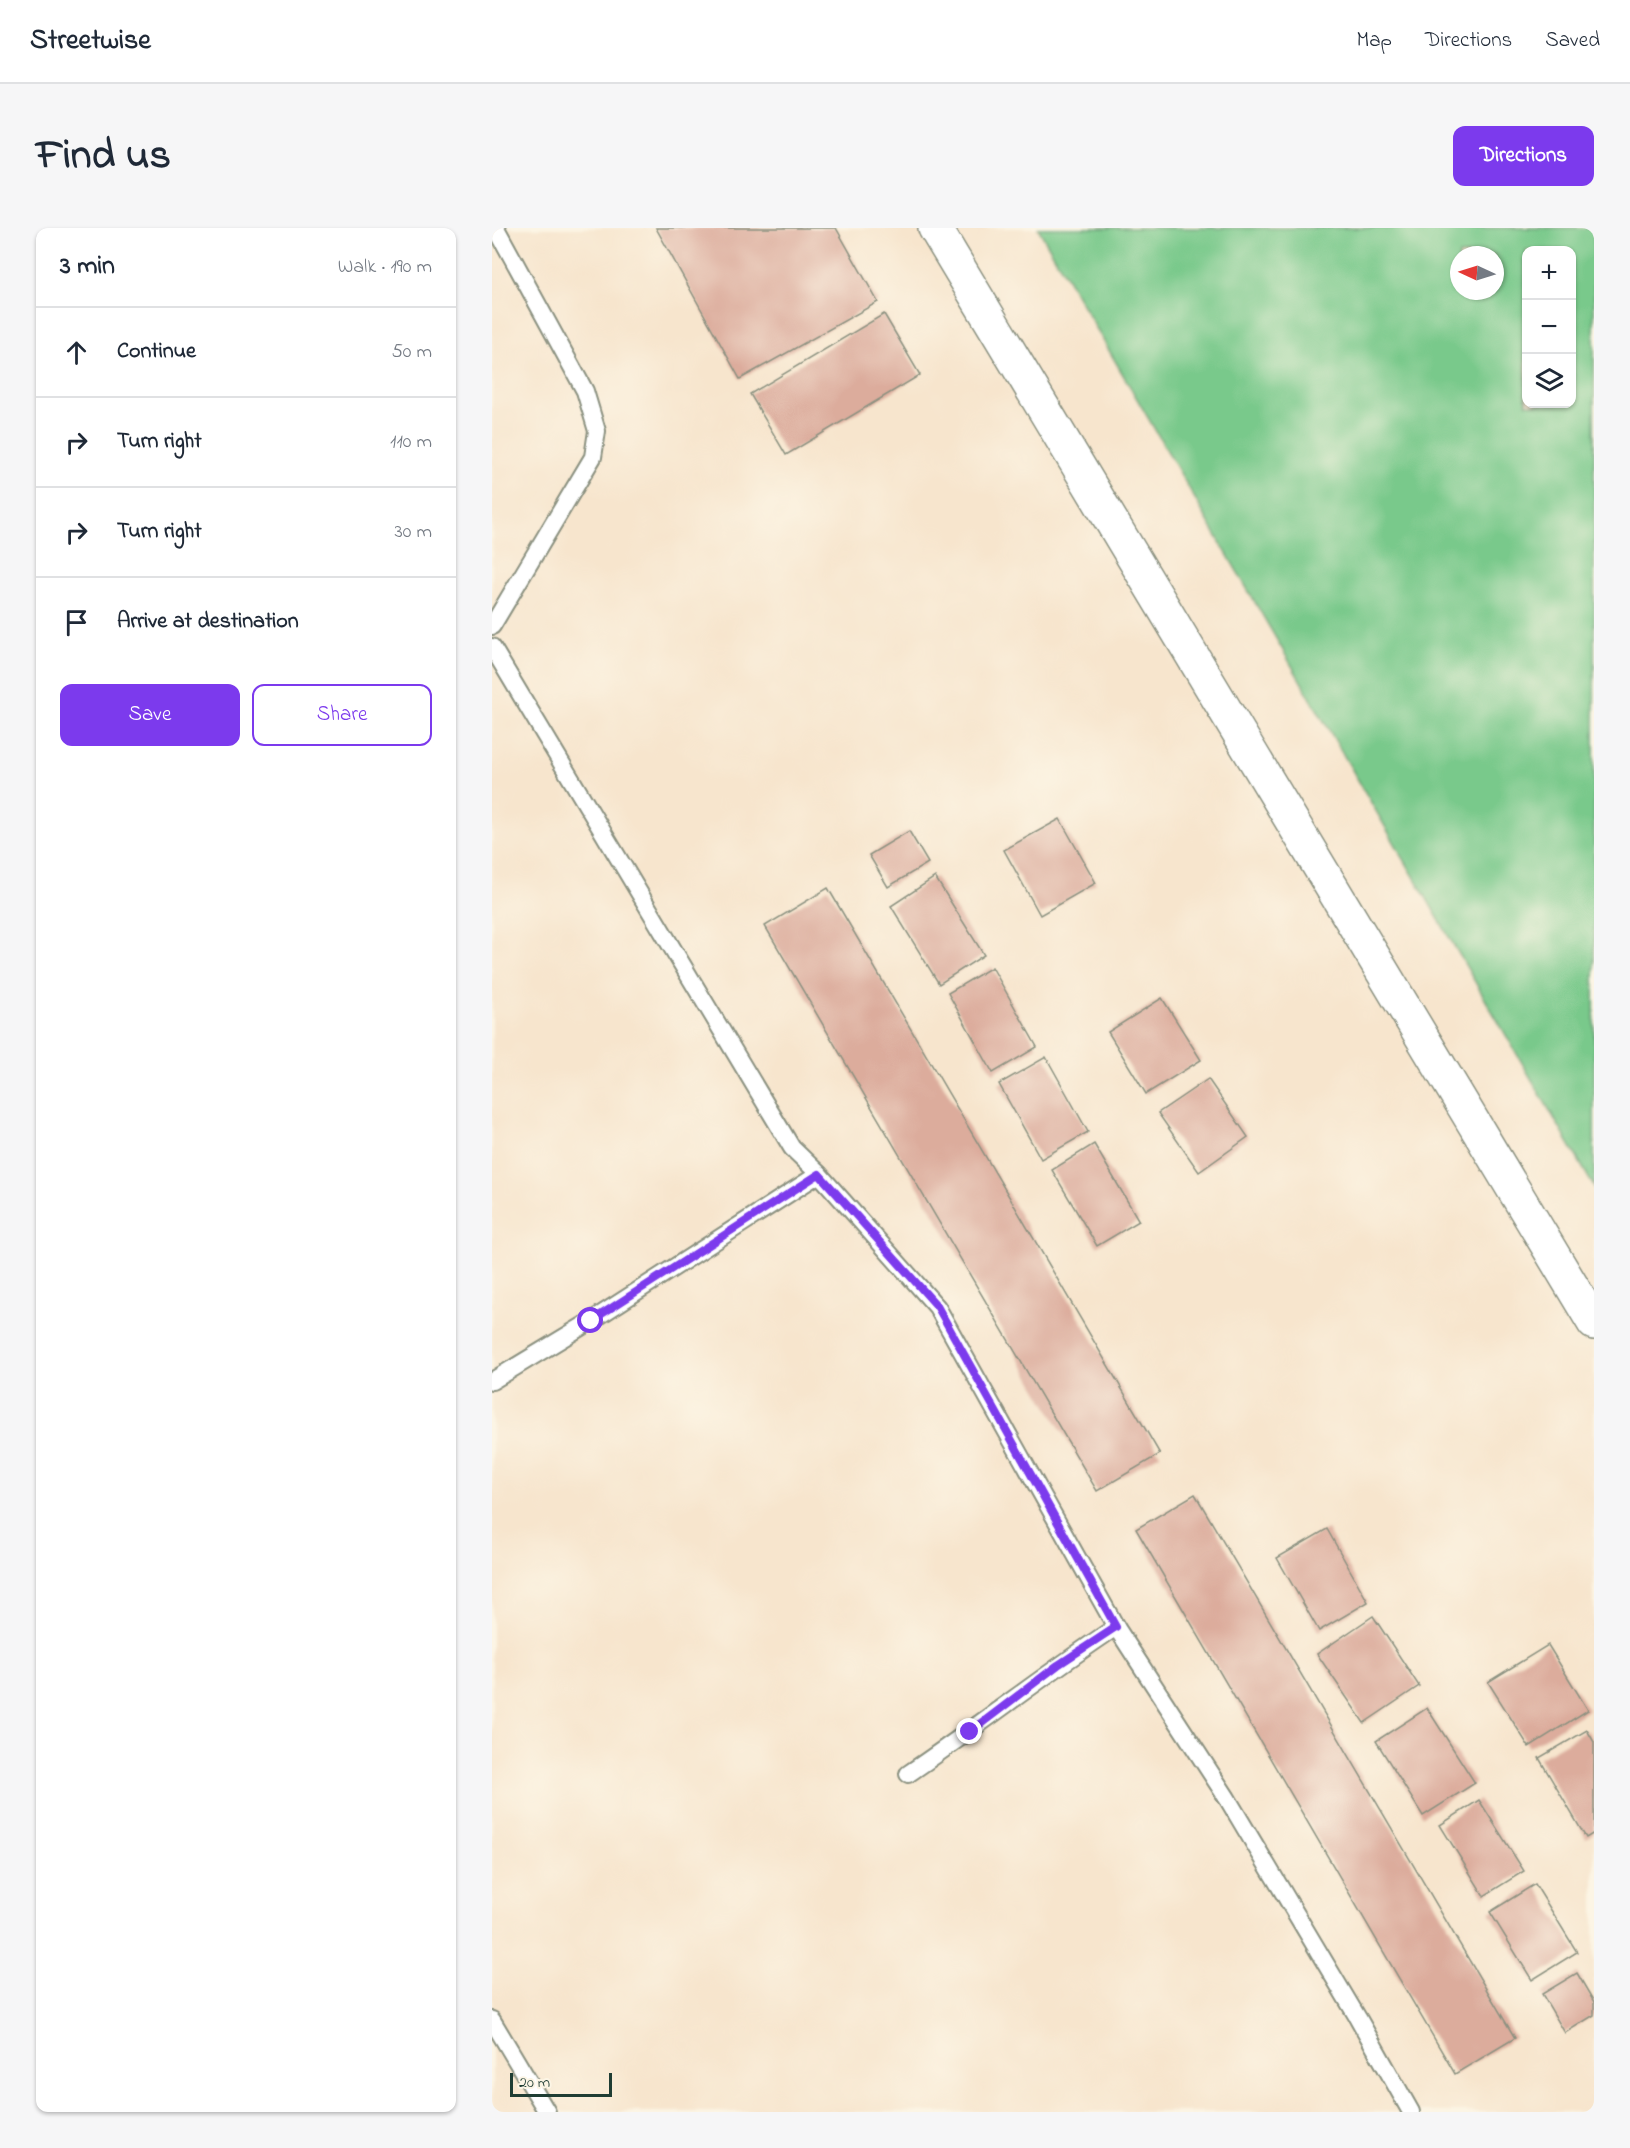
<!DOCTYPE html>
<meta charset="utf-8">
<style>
:root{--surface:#fff;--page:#f6f6f7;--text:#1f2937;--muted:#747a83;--line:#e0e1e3;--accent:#7c3aed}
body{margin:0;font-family:"Indie Flower",sans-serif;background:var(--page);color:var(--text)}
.controls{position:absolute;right:18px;top:18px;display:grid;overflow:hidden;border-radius:12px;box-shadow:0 2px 4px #0004}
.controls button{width:54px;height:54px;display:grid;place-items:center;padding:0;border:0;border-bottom:2px solid var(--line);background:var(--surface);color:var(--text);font:30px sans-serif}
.compass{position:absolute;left:958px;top:18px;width:54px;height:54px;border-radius:50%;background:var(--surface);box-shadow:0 2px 4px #0004;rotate:274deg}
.scale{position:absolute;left:18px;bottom:15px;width:102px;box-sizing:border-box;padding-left:6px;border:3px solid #1f3d34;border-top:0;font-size:16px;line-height:21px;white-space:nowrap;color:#1f3d34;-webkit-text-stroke:4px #fcf5e5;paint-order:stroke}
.stop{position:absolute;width:18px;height:18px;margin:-14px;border:4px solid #7c3aed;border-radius:50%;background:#fff}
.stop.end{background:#7c3aed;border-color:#fff;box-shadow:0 2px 6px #0008}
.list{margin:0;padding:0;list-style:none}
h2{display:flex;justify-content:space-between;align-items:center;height:78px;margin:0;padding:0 24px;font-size:26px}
h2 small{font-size:20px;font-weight:400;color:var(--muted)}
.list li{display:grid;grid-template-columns:39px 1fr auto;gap:18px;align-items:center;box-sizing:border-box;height:90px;padding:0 24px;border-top:2px solid var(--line)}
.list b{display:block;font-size:22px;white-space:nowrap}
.list em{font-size:20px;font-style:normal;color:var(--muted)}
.actions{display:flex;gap:12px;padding:18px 24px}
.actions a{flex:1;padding:14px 0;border:2px solid var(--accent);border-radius:12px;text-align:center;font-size:21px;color:var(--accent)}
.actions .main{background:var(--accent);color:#fff}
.icon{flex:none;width:33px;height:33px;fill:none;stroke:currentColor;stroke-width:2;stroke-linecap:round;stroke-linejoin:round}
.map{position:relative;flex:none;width:1102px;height:1884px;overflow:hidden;border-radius:12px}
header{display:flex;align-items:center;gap:36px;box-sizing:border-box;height:84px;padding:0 30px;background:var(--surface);border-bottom:2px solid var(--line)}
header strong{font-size:28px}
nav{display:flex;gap:33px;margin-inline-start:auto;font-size:21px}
.intro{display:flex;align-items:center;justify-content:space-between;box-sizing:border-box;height:144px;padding:0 36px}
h1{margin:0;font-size:42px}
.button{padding:15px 27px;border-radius:12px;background:var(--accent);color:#fff;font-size:21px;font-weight:700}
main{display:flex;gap:36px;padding:0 36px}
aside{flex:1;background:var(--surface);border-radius:12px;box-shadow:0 2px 4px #0004}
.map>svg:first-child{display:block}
</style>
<header>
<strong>Streetwise</strong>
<nav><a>Map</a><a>Directions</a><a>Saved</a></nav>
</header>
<div class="intro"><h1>Find us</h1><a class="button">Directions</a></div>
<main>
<aside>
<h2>3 min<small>Walk · 190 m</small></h2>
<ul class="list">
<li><svg class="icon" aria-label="ahead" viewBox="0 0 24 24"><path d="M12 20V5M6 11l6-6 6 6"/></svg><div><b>Continue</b></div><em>50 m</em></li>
<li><svg class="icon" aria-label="right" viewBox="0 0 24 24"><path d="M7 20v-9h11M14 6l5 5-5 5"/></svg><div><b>Turn right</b></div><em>110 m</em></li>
<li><svg class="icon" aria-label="right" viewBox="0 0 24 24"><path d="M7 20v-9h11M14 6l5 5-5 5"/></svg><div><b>Turn right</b></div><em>30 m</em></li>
<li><svg class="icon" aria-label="arrive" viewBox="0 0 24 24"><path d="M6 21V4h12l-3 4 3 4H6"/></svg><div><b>Arrive at destination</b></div></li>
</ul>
<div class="actions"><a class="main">Save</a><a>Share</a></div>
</aside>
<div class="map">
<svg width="1102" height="1884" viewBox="0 0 1102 1884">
<rect width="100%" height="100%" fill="#fcf5e5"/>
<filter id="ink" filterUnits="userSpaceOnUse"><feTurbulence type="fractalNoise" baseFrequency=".0167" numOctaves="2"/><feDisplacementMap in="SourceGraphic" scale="12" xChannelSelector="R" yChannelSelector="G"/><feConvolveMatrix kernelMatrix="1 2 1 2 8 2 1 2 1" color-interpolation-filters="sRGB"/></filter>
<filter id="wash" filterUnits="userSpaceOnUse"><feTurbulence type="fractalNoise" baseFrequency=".008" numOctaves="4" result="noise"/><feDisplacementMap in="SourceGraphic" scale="24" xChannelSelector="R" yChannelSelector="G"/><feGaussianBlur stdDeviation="1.35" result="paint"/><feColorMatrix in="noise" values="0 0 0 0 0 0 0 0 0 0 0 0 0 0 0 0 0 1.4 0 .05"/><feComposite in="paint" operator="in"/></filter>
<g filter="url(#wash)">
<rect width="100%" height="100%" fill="#f7e5cd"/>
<path fill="#79c98b" stroke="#4c8360" stroke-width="1.5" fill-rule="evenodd" d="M546,0H1102V959ZM1034,22H1080V176H1034ZM967,27H1003V63H967Z"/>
<g id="blocks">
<g fill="#dcac9c">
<polygon points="164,0 344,0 386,74 248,151"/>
<polygon points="392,86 428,147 294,227 258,166"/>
<polygon points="568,591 604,655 548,687 512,622"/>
<polygon points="417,603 436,635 396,659 377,627"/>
<polygon points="443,649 492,727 447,756 399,678"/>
<polygon points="336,660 668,1226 605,1263 273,698"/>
<polygon points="500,739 545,819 501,845 456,765"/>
<polygon points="670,770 709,832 654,866 616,804"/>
<polygon points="554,829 596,904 549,931 507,856"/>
<polygon points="716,851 756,909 707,944 666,885"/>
<polygon points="602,916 647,993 605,1018 560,942"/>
<polygon points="703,1266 1023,1810 963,1846 644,1301"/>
<polygon points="835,1301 876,1374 827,1403 785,1330"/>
<polygon points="881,1388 927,1458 872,1495 825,1426"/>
<polygon points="1056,1417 1096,1482 1037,1519 996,1454"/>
<polygon points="935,1480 983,1555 931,1588 884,1513"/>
<polygon points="1095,1502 1102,1514 1102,1605 1094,1610 1047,1530"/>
<polygon points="987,1572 1032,1643 992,1668 948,1597"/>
<polygon points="1043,1656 1085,1724 1040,1752 998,1684"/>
<polygon points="1085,1745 1102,1774 1102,1787 1073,1805 1050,1766"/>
</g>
</g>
</g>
<g filter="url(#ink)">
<use href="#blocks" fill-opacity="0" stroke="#8b9180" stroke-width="1.5"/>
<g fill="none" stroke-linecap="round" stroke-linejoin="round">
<defs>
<g id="service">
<polyline points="0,398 101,229 105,203 93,163 4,0"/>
<polyline points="0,419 300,920 327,946 445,1079 624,1399 735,1570 866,1790 919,1884"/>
<polyline points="0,1153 99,1093 327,946"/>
<path d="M416,1546C487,1498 553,1446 624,1399"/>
<polyline points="0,1792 55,1884"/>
</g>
<polyline id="minor" points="443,0 1102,1095"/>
</defs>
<use href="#service" stroke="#8b9180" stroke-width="20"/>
<use href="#minor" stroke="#8b9180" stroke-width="36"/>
<use href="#service" stroke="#fff" stroke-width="16"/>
<use href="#minor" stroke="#fff" stroke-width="33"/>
</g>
</g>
<g fill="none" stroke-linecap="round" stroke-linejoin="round" filter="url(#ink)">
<polyline stroke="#7c3aed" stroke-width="8" points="99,1093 327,946 445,1078 624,1399 566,1437 478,1504"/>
</g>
</svg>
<div class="controls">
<button>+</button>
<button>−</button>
<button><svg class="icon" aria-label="layers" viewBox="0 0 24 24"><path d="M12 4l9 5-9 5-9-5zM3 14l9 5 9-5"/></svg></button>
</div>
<svg class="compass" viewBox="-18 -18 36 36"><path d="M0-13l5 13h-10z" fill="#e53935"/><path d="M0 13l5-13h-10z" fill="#747a83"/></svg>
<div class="scale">20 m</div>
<div class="stop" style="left:99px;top:1093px"></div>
<div class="stop end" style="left:478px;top:1504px"></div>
</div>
</main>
